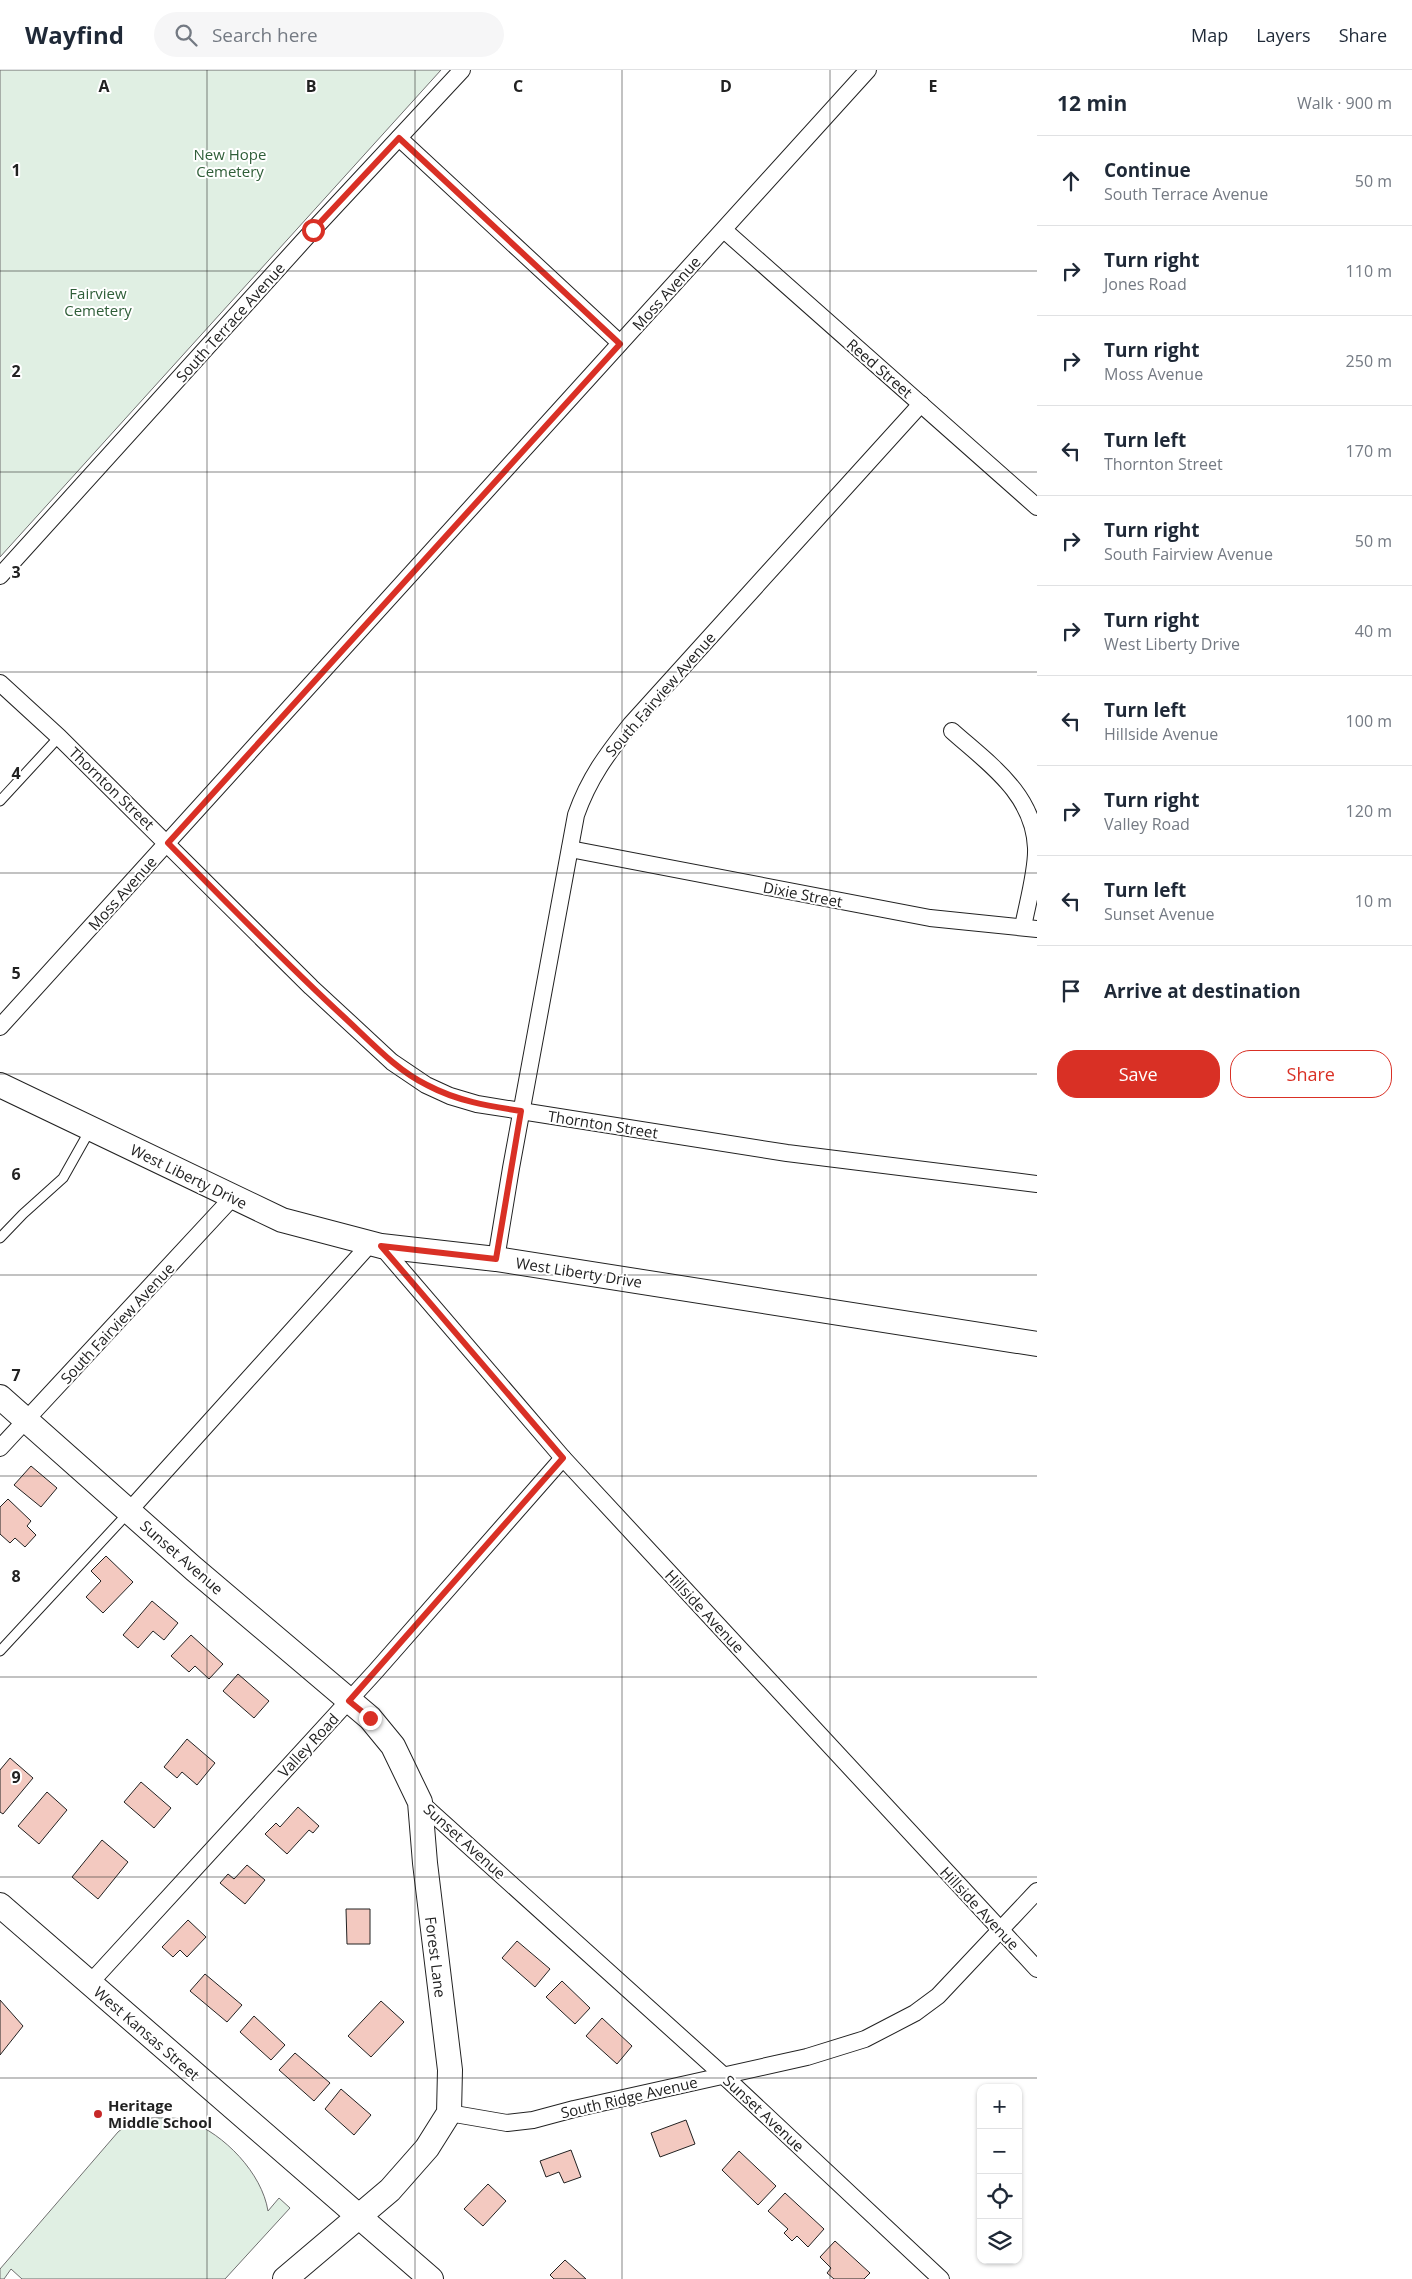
<!DOCTYPE html>
<meta charset="utf-8">
<style>
:root{--surface:#fff;--page:#f6f6f7;--text:#1f2937;--muted:#747a83;--line:#e0e1e3;--accent:#d93025}
body{margin:0;font-family:"Open Sans",sans-serif;background:var(--page);color:var(--text)}
.controls{position:absolute;right:15px;bottom:15px;display:grid;overflow:hidden;border-radius:10px;box-shadow:0 1px 4px #0004}
.controls button{width:45px;height:45px;display:grid;place-items:center;padding:0;border:0;border-bottom:1px solid var(--line);background:var(--surface);color:var(--text);font:25px sans-serif}
.stop{position:absolute;width:15px;height:15px;margin:-11px;border:4px solid #d93025;border-radius:50%;background:#fff}
.stop.end{background:#d93025;border-color:#fff;box-shadow:0 1px 5px #0008}
.list{margin:0;padding:0;list-style:none}
h2{display:flex;justify-content:space-between;align-items:center;height:65px;margin:0;padding:0 20px;font-size:21px}
h2 small{font-size:16px;font-weight:400;color:var(--muted)}
.list li{display:grid;grid-template-columns:32px 1fr auto;gap:15px;align-items:center;box-sizing:border-box;height:90px;padding:0 20px;border-top:1px solid var(--line)}
.list b{display:block;font-size:19px;white-space:nowrap}
.list p{margin:0;font-size:16px;white-space:nowrap;color:var(--muted)}
.list em{font-size:16px;font-style:normal;color:var(--muted)}
.actions{display:flex;gap:10px;padding:15px 20px}
.actions a{flex:1;padding:11px 0;border:1px solid var(--accent);border-radius:20px;text-align:center;font-size:18px;color:var(--accent)}
.actions .main{background:var(--accent);color:#fff}
.icon{flex:none;width:28px;height:28px;fill:none;stroke:currentColor;stroke-width:2;stroke-linecap:round;stroke-linejoin:round}
.map{position:relative;flex:none;width:1037px;height:2209px;overflow:hidden}
header{display:flex;align-items:center;gap:30px;box-sizing:border-box;height:70px;padding:0 25px;background:var(--surface);border-bottom:1px solid var(--line)}
header strong{font-size:24px}
nav{display:flex;gap:28px;margin-inline-start:auto;font-size:18px}
.search{width:350px;height:45px;background:var(--page);display:flex;align-items:center;gap:12px;box-sizing:border-box;padding:0 18px;border-radius:28px;color:var(--muted);font-size:19px}
main{display:flex}
aside{flex:1;background:var(--surface)}
.map>svg:first-child{display:block}
</style>
<header>
<strong>Wayfind</strong>
<div class="search"><svg class="icon" aria-label="search" viewBox="0 0 24 24"><circle cx="10" cy="10" r="6"/><path d="M15 15l6 6"/></svg>Search here</div>
<nav><a>Map</a><a>Layers</a><a>Share</a></nav>
</header>
<main>
<div class="map">
<svg width="1037" height="2209" viewBox="0 0 1037 2209">
<rect width="100%" height="100%" fill="#fff"/>
<g fill="#e0efe3" stroke="#6f6f6f">
<polygon points="0,0 441,0 0,487"/>
<path d="M151,2048C164,2048 177,2047 189,2051C224,2064 262,2103 268,2141L279,2128L290,2138L225,2209H22L11,2199L4,2209H0V2199L118,2062L128,2054Z"/>
</g>
<g fill="#f3c9c0" stroke="#222">
<polygon points="31,1396 57,1418 41,1437 14,1415"/>
<polygon points="8,1429 31,1451 27,1456 36,1465 25,1477 15,1468 10,1473 0,1464 0,1437"/>
<polygon points="106,1486 133,1512 103,1543 86,1527 101,1511 91,1501"/>
<polygon points="152,1531 178,1553 164,1570 153,1561 138,1578 123,1565"/>
<polygon points="191,1565 223,1594 209,1609 195,1596 189,1602 171,1586"/>
<polygon points="238,1604 269,1631 254,1648 223,1621"/>
<polygon points="187,1669 215,1693 197,1715 182,1702 177,1708 164,1697"/>
<polygon points="10,1688 33,1708 3,1744 0,1742 0,1700"/>
<polygon points="141,1712 171,1738 154,1758 124,1732"/>
<polygon points="47,1722 67,1740 39,1774 18,1756"/>
<polygon points="298,1737 319,1756 313,1763 309,1760 287,1784 265,1764 276,1753 280,1757"/>
<polygon points="102,1770 128,1792 98,1829 72,1807"/>
<polygon points="247,1795 265,1810 245,1834 220,1813 228,1804 234,1809"/>
<polygon points="346,1839 370,1839 370,1874 347,1874"/>
<polygon points="188,1850 206,1867 187,1887 180,1880 173,1887 162,1877"/>
<polygon points="517,1871 550,1899 535,1917 502,1888"/>
<polygon points="205,1904 242,1935 227,1952 190,1921"/>
<polygon points="562,1911 590,1938 575,1954 546,1927"/>
<polygon points="0,1930 23,1956 0,1985"/>
<polygon points="381,1931 404,1952 371,1987 348,1966"/>
<polygon points="254,1946 285,1975 271,1990 240,1962"/>
<polygon points="602,1948 632,1976 617,1994 586,1966"/>
<polygon points="295,1983 330,2013 314,2031 279,2000"/>
<polygon points="341,2019 371,2045 354,2065 325,2039"/>
<polygon points="686,2050 695,2074 660,2087 651,2063"/>
<polygon points="571,2080 581,2107 564,2113 559,2102 546,2107 540,2091"/>
<polygon points="739,2081 776,2116 758,2135 722,2100"/>
<polygon points="488,2114 506,2131 483,2156 464,2139"/>
<polygon points="785,2123 824,2159 808,2177 797,2166 792,2171 784,2163 788,2159 768,2141"/>
<polygon points="835,2171 870,2203 864,2209 834,2209 827,2203 831,2198 820,2187"/>
<polygon points="565,2190 586,2209 554,2209 550,2205"/>
</g>
<g fill="none" stroke-linecap="round" stroke-linejoin="round">
<defs>
<g id="lane">
<polyline points="0,731 59,667"/>
<polyline points="0,1168 23,1144 63,1108 90,1060"/>
<polyline points="0,1581 129,1442"/>
</g>
<g id="street">
<polyline points="399,68 620,273"/>
<polyline points="724,160 1037,437"/>
<polyline points="0,506 313,160 462,0"/>
<polyline points="0,613 59,667 311,917 392,992 426,1015 450,1026 477,1034 521,1041 787,1083 1037,1114"/>
<path d="M952,661C989,694 1034,724 1036,778C1037,800 1027,835 1023,857"/>
<polyline points="570,779 930,848 1037,859"/>
<polyline points="0,957 868,0"/>
<polyline points="381,1176 563,1388 1037,1899"/>
<path d="M496,1189L511,1098L576,745C589,708 607,684 631,654L921,334"/>
<polyline points="0,1378 233,1127"/>
<polyline points="129,1441 371,1173"/>
<polyline points="420,1732 724,2006 941,2209"/>
<polyline points="90,1913 375,1602 563,1388"/>
<polyline points="449,2043 507,2053 533,2050 574,2039 807,1987 865,1969 915,1943 938,1926 1037,1821"/>
</g>
<g id="secondary">
<polyline points="0,1015 282,1150 381,1176 496,1189 1037,1274"/>
<polyline points="0,1327 194,1499 370,1648 393,1676 420,1732 425,1793 450,2000 449,2043 427,2078 390,2120 285,2209"/>
<polyline points="0,1835 431,2209"/>
</g>
</defs>
<use href="#lane" stroke="#222" stroke-width="11"/>
<use href="#street" stroke="#222" stroke-width="18"/>
<use href="#secondary" stroke="#222" stroke-width="26"/>
<use href="#lane" stroke="#fff" stroke-width="9"/>
<use href="#street" stroke="#fff" stroke-width="16"/>
<use href="#secondary" stroke="#fff" stroke-width="24"/>
</g>
<g fill="none" stroke-linecap="round" stroke-linejoin="round">
<path stroke="#d93025" stroke-width="6" d="M313,160L399,68L620,274L168,773C226,832 284,892 345,948C371,972 396,1000 427,1015C457,1031 488,1036 521,1041L496,1189L381,1176L563,1388L349,1631L370,1648"/>
</g>
<path fill="none" stroke="#222" stroke-width="1" stroke-opacity="0.55" d="M207,0V2209M415,0V2209M622,0V2209M830,0V2209M0,201H1037M0,402H1037M0,602H1037M0,803H1037M0,1004H1037M0,1205H1037M0,1406H1037M0,1607H1037M0,1807H1037M0,2008H1037"/>
<circle fill="#c62828" stroke="#fff" stroke-width="2" cx="98" cy="2044" r="5"/>
<g text-anchor="middle" dominant-baseline="central" stroke-width="4" stroke-linejoin="round" paint-order="stroke">
<g font-size="15" fill="#2f5e38" stroke="#fff">
<text x="230" y="84">New Hope<tspan x="230" dy="17">Cemetery</tspan></text>
<text x="98" y="223">Fairview<tspan x="98" dy="17">Cemetery</tspan></text>
</g>
<g font-size="15" fill="#222" stroke="#fff">
<text transform="translate(666 223) rotate(-48)">Moss Avenue</text>
<text transform="translate(230 252) rotate(-48)">South Terrace Avenue</text>
<text transform="translate(880 298) rotate(41)">Reed Street</text>
<text transform="translate(660 624) rotate(-49)">South Fairview Avenue</text>
<text transform="translate(112 718) rotate(44)">Thornton Street</text>
<text transform="translate(122 823) rotate(-48)">Moss Avenue</text>
<text transform="translate(803 824) rotate(11)">Dixie Street</text>
<text transform="translate(603 1054) rotate(9)">Thornton Street</text>
<text transform="translate(189 1106) rotate(26)">West Liberty Drive</text>
<text transform="translate(579 1202) rotate(9)">West Liberty Drive</text>
<text transform="translate(117 1253) rotate(-47)">South Fairview Avenue</text>
<text transform="translate(182 1487) rotate(41)">Sunset Avenue</text>
<text transform="translate(705 1541) rotate(47)">Hillside Avenue</text>
<text transform="translate(308 1675) rotate(-47)">Valley Road</text>
<text transform="translate(465 1771) rotate(42)">Sunset Avenue</text>
<text transform="translate(980 1838) rotate(47)">Hillside Avenue</text>
<text transform="translate(436 1887) rotate(83)">Forest Lane</text>
<text transform="translate(147 1963) rotate(41)">West Kansas Street</text>
<text transform="translate(629 2027) rotate(-13)">South Ridge Avenue</text>
<text transform="translate(764 2043) rotate(43)">Sunset Avenue</text>
</g>
<g font-size="15" font-weight="bold" fill="#222" stroke="#fff" text-anchor="start">
<text x="108" y="2035">Heritage<tspan x="108" dy="17">Middle School</tspan></text>
</g>
</g>
<g font-size="16" text-anchor="middle" font-weight="bold" fill="#222" stroke="#fff" stroke-width="4" stroke-linejoin="round" paint-order="stroke">
<text x="104" y="22">A</text>
<text x="311" y="22">B</text>
<text x="518" y="22">C</text>
<text x="726" y="22">D</text>
<text x="933" y="22">E</text>
<text x="16" y="106">1</text>
<text x="16" y="307">2</text>
<text x="16" y="508">3</text>
<text x="16" y="709">4</text>
<text x="16" y="909">5</text>
<text x="16" y="1110">6</text>
<text x="16" y="1311">7</text>
<text x="16" y="1512">8</text>
<text x="16" y="1713">9</text>
</g>
</svg>
<div class="controls">
<button>+</button>
<button>−</button>
<button><svg class="icon" aria-label="locate" viewBox="0 0 24 24"><circle cx="12" cy="12" r="6"/><path d="M12 2v4M12 18v4M2 12h4M18 12h4"/></svg></button>
<button><svg class="icon" aria-label="layers" viewBox="0 0 24 24"><path d="M12 4l9 5-9 5-9-5zM3 14l9 5 9-5"/></svg></button>
</div>
<div class="stop" style="left:313px;top:160px"></div>
<div class="stop end" style="left:370px;top:1648px"></div>
</div>
<aside>
<h2>12 min<small>Walk · 900 m</small></h2>
<ul class="list">
<li><svg class="icon" aria-label="ahead" viewBox="0 0 24 24"><path d="M12 20V5M6 11l6-6 6 6"/></svg><div><b>Continue</b><p>South Terrace Avenue</p></div><em>50 m</em></li>
<li><svg class="icon" aria-label="right" viewBox="0 0 24 24"><path d="M7 20v-9h11M14 6l5 5-5 5"/></svg><div><b>Turn right</b><p>Jones Road</p></div><em>110 m</em></li>
<li><svg class="icon" aria-label="right" viewBox="0 0 24 24"><path d="M7 20v-9h11M14 6l5 5-5 5"/></svg><div><b>Turn right</b><p>Moss Avenue</p></div><em>250 m</em></li>
<li><svg class="icon" aria-label="left" viewBox="0 0 24 24"><path d="M17 20v-9H6M10 6l-5 5 5 5"/></svg><div><b>Turn left</b><p>Thornton Street</p></div><em>170 m</em></li>
<li><svg class="icon" aria-label="right" viewBox="0 0 24 24"><path d="M7 20v-9h11M14 6l5 5-5 5"/></svg><div><b>Turn right</b><p>South Fairview Avenue</p></div><em>50 m</em></li>
<li><svg class="icon" aria-label="right" viewBox="0 0 24 24"><path d="M7 20v-9h11M14 6l5 5-5 5"/></svg><div><b>Turn right</b><p>West Liberty Drive</p></div><em>40 m</em></li>
<li><svg class="icon" aria-label="left" viewBox="0 0 24 24"><path d="M17 20v-9H6M10 6l-5 5 5 5"/></svg><div><b>Turn left</b><p>Hillside Avenue</p></div><em>100 m</em></li>
<li><svg class="icon" aria-label="right" viewBox="0 0 24 24"><path d="M7 20v-9h11M14 6l5 5-5 5"/></svg><div><b>Turn right</b><p>Valley Road</p></div><em>120 m</em></li>
<li><svg class="icon" aria-label="left" viewBox="0 0 24 24"><path d="M17 20v-9H6M10 6l-5 5 5 5"/></svg><div><b>Turn left</b><p>Sunset Avenue</p></div><em>10 m</em></li>
<li><svg class="icon" aria-label="arrive" viewBox="0 0 24 24"><path d="M6 21V4h12l-3 4 3 4H6"/></svg><div><b>Arrive at destination</b></div></li>
</ul>
<div class="actions"><a class="main">Save</a><a>Share</a></div>
</aside>
</main>
